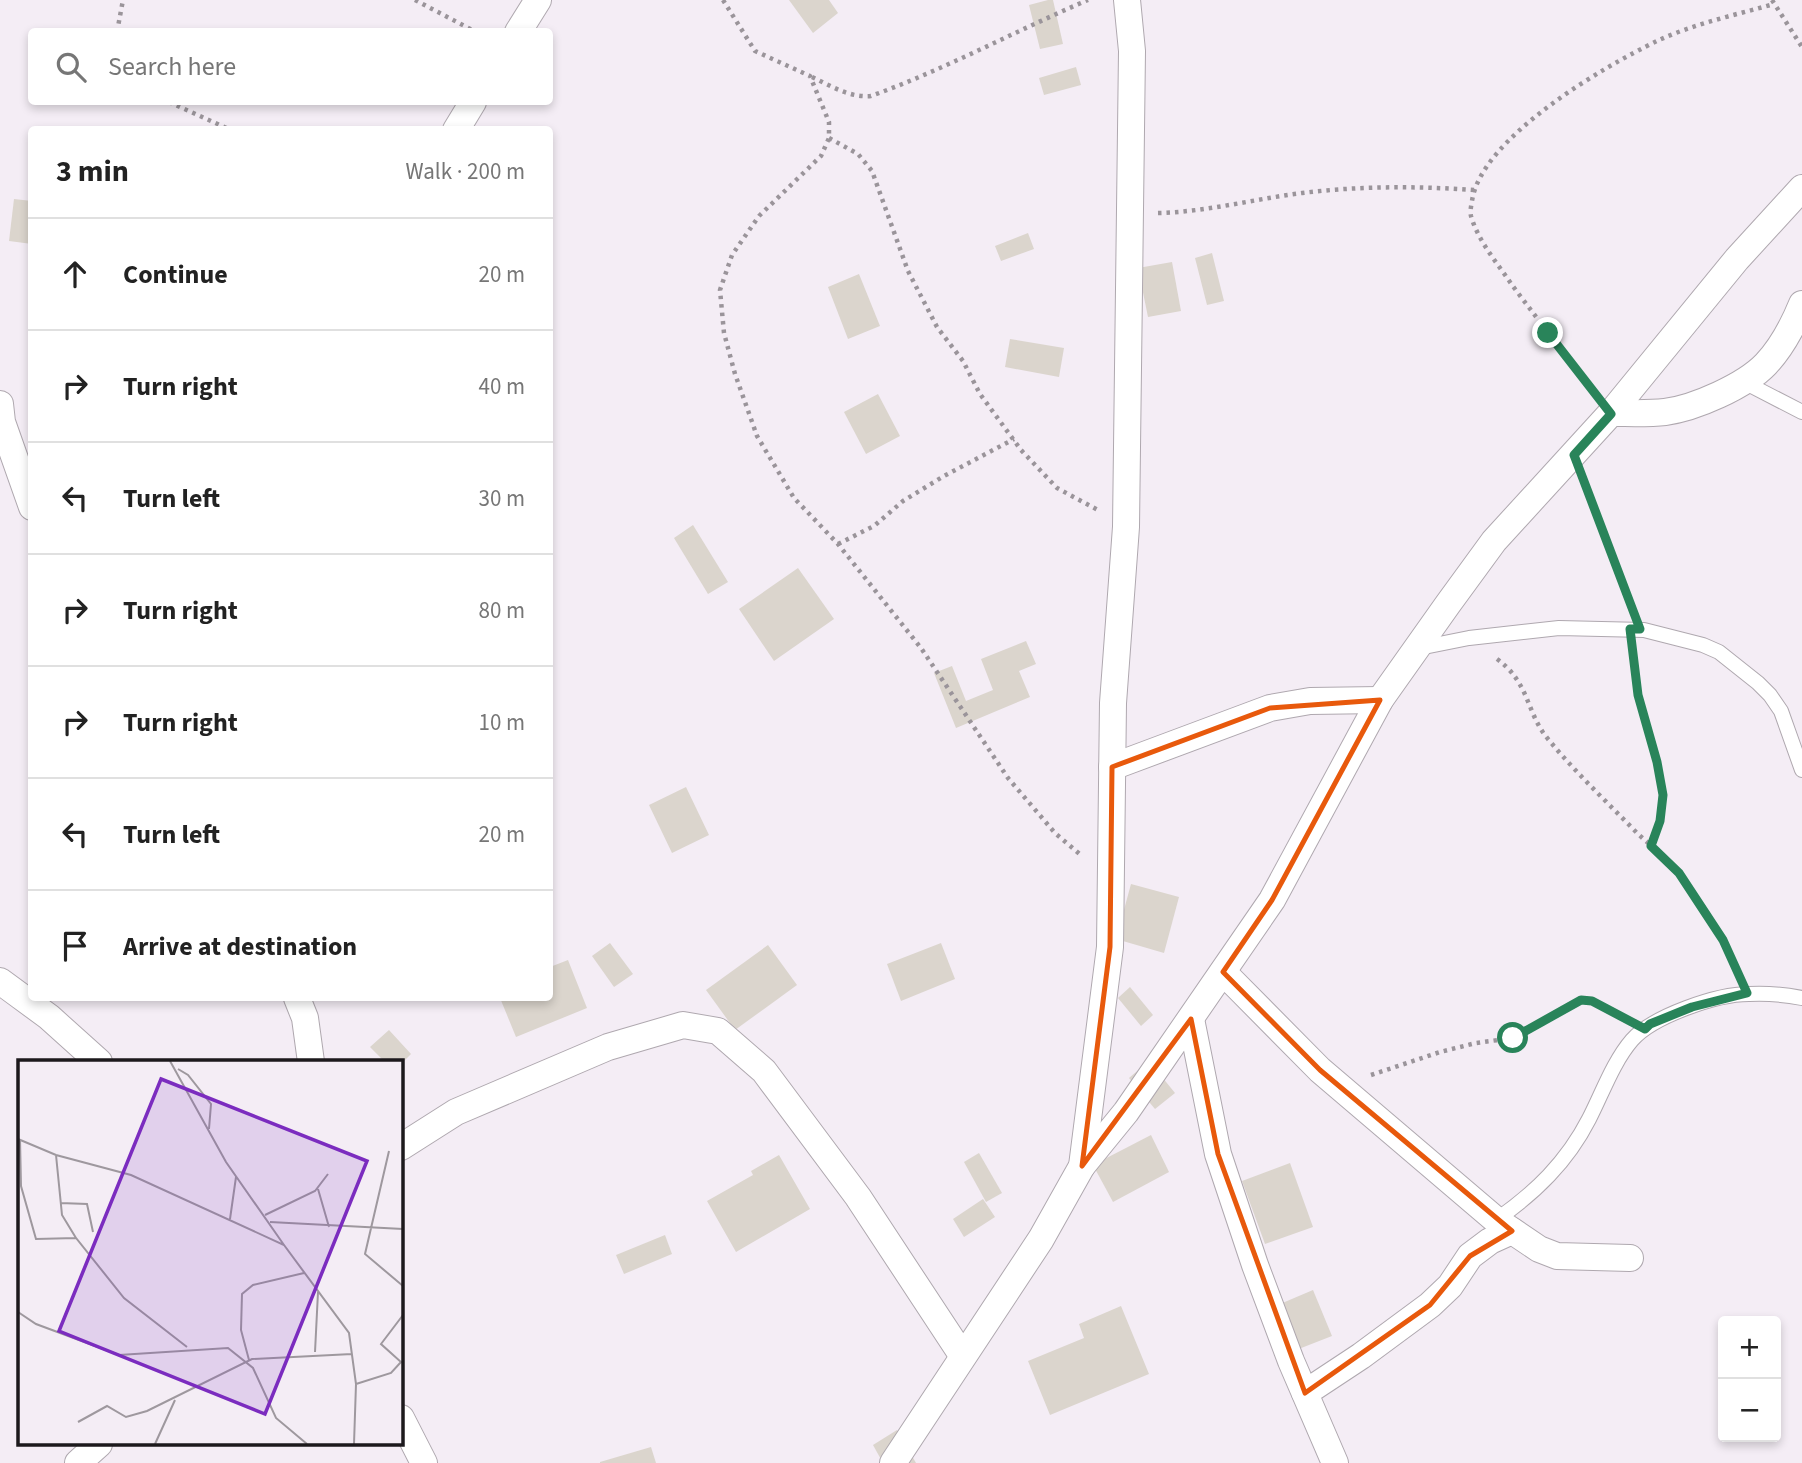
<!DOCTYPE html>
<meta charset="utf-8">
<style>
:root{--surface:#fff;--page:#f6f6f6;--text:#222;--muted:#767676;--line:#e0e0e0}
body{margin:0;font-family:"Source Sans 3",sans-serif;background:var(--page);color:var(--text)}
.controls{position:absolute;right:21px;bottom:21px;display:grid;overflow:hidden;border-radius:7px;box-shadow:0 4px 10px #0003}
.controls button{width:63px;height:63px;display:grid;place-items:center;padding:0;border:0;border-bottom:2px solid var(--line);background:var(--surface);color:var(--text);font:35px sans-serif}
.stop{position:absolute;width:21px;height:21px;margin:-16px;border:5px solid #29845a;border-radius:50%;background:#fff}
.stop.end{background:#29845a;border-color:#fff;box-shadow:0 2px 7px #0008}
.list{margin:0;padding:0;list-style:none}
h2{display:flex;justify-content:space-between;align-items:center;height:91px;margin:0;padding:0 28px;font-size:30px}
h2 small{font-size:23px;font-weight:400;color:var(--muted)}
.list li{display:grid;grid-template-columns:46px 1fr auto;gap:21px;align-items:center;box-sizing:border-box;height:112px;padding:0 28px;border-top:2px solid var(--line)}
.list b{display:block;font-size:26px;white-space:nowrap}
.list em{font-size:23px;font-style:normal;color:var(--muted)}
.icon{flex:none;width:38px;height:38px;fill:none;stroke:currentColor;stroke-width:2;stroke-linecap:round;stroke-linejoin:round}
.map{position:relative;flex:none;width:1802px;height:1463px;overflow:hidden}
.search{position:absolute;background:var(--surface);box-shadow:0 4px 10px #0003;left:28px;top:28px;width:525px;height:77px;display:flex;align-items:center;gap:18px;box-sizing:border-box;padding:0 24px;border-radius:7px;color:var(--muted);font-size:26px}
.panel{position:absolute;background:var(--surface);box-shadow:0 4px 10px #0003;left:28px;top:126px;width:525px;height:875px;border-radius:7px}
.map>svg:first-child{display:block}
</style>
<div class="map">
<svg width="1802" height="1463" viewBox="0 0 1802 1463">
<rect width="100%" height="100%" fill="#f4edf5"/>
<g fill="#dbd5cd">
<polygon points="789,0 829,0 838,13 813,33"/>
<polygon points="1048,0 1053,0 1063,44 1040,49 1029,5"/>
<polygon points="1076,67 1081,85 1044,95 1039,78"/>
<polygon points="14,199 32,201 32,244 9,241"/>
<polygon points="1028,233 1034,249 1001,261 995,246"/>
<polygon points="1212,253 1224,301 1207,305 1195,258"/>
<polygon points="1172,262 1181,311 1148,317 1138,268"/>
<polygon points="859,274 880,326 848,339 828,287"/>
<polygon points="1010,339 1064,348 1059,377 1005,367"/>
<polygon points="878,394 900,436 866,454 844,412"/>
<polygon points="693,525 728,582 708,594 674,538"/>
<polygon points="798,568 834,619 774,661 739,609"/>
<polygon points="1026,641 1036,664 1019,671 1030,697 956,728 934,673 952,666 966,701 993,690 981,659"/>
<polygon points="686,787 709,835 672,853 649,805"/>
<polygon points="1131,884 1179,897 1164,953 1116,939"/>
<polygon points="610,943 633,974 614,987 592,956"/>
<polygon points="941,943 955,979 901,1001 887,964"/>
<polygon points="768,945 797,985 735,1030 706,990"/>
<polygon points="568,960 587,1008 516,1037 500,998 550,998 550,967"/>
<polygon points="1130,987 1153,1015 1141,1026 1118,998"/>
<polygon points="389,1030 411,1054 401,1064 401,1062 385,1062 370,1047"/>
<polygon points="1149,1061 1175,1093 1155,1109 1129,1078"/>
<polygon points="1151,1135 1169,1172 1113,1202 1093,1165"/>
<polygon points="979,1153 1002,1193 986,1202 964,1162"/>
<polygon points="779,1155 810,1209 736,1252 707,1201 753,1175 751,1171"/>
<polygon points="1290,1163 1313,1227 1265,1244 1242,1181"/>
<polygon points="983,1199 995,1217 964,1237 953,1219"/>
<polygon points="665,1235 672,1254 624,1274 616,1255"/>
<polygon points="1313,1290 1332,1336 1291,1352 1273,1307"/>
<polygon points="1121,1306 1149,1374 1050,1415 1028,1361 1084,1338 1079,1324"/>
<polygon points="897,1430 916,1463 883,1463 873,1445"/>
<polygon points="651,1447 656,1463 600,1463 600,1462"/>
</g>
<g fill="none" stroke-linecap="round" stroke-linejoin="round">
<defs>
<g id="service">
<polyline points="1742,381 1802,412"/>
<polyline points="1419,648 1469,638 1559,628 1644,630 1703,645 1719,652 1758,683 1770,695 1781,711 1802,770"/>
<path d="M1496,1220C1535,1193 1567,1162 1589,1119C1602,1094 1613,1062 1632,1040C1653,1016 1717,994 1749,994C1766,993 1786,995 1802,998"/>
</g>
<g id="minor">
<polyline points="518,32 538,0"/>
<polyline points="456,130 473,102"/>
<polyline points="0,404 2,422 32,507"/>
<path d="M1611,413C1629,413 1648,414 1665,412C1695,408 1745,386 1766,364C1782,347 1793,326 1802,304"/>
<polyline points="1112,767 1270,708 1310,701 1380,700"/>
<polyline points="1223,972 1320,1070 1496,1220 1539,1249 1557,1256 1630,1258"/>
<polyline points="0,981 49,1017 99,1062"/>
<polyline points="297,998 305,1018 311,1062"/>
<polyline points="1191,1019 1218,1154 1255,1265 1291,1361 1335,1463"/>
<polyline points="401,1147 456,1112 608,1047 683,1025 718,1031 764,1071 858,1197 962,1355"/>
<polyline points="1082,1166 1126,1112 1272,900 1380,700 1448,604 1494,541 1611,413 1737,259 1802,188"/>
<polyline points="1305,1393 1361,1356 1430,1305 1450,1286 1470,1256 1490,1241 1512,1231"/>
<polyline points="401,1418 424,1463"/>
<polyline points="78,1463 99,1444"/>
<polyline points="893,1463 1041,1239 1082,1166 1110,947 1113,703 1126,527 1132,51 1127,0"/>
</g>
</defs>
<use href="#service" stroke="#afa8af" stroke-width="16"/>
<use href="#minor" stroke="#afa8af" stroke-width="28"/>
<g stroke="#9a949a" stroke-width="4.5" stroke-dasharray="3.5 5" stroke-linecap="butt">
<polyline points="415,0 476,32"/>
<polyline points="723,0 755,51 810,76 829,122 829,138 821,156 759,216 732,255 720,290 724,333 735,374 757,436 794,498 838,544 921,648 1008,778 1055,833 1082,856"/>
<polyline points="1772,0 1802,47"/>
<polyline points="117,32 123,0"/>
<path d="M812,77C831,86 850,98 871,96C946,69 1015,31 1088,0"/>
<polyline points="169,102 231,130"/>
<polyline points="829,138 858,154 872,171 908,271 937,327 963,361 980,394 1021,450 1057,488 1098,510"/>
<path d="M1158,213C1206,212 1254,199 1302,193C1359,186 1416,186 1474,190"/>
<path d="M1593,391C1566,356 1539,321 1512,285C1498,264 1478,241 1471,216C1470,212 1471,206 1472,201C1481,138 1603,67 1657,41C1693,24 1735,15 1774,4"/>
<polyline points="1585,487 1631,606"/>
<polyline points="838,544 874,526 903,501 944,476 1014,439"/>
<polyline points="1633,652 1638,695 1657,762 1663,795 1660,821 1651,846"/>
<path d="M1497,659C1530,683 1526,713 1548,739C1575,772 1607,802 1637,833C1651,846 1667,858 1679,874C1701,901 1725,938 1738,970"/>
<polyline points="1371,1075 1440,1052 1476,1043 1513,1038 1581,1000 1592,1001 1622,1018"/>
</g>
<use href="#service" stroke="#fff" stroke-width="14"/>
<use href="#minor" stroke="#fff" stroke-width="26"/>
</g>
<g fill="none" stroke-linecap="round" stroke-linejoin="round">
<polyline stroke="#29845a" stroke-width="9" points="1513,1038 1581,1000 1592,1001 1645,1029 1650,1024 1692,1007 1747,993 1723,940 1679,873 1651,846 1660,821 1663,795 1657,762 1638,695 1630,629 1640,629 1574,455 1611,414 1548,333"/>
</g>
<path fill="none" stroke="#e8590c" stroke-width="5" stroke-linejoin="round" d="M1380,700L1272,900L1223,972L1320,1070L1512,1231L1470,1256L1430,1305L1305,1393L1218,1154L1191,1019L1082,1166L1110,947L1112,767L1270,708Z"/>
<g transform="translate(18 1060)">
<rect width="385" height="385" fill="#f4edf5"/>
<path fill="none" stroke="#9e989e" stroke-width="2" d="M152,1L208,102L266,185M160,9L170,15L193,44L191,69M0,79L38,95L113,115L266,185L331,273L338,324L336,384M2,79L3,126L18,179L58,178L106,238L169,287M371,91L347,194L385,226M38,95L44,155L58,178M300,129L311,167M42,143L69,144L75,172M247,155L297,131L310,114M212,159L218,117M252,162L385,169M0,252L18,264L101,295L210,288L235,308L258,358L289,384M297,292L300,232M231,300L223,270L224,234L235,225L286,213M338,324L373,313L383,302L363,284L385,255M60,362L89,346L108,357L129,351L234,299L334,294M137,384L157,340"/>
<path fill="#7b2cbf" fill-opacity="0.15" stroke="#7b2cbf" stroke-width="3.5" d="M143,19L349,101L247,354L41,271Z"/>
<rect width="385" height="385" fill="none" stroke="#1c191c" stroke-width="3.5"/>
</g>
</svg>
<div class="controls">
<button>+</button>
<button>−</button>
</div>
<div class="stop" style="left:1513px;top:1038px"></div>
<div class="stop end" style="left:1548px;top:333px"></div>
<div class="search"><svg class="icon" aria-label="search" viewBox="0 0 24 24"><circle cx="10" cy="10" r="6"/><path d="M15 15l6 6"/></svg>Search here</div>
<section class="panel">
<h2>3 min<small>Walk · 200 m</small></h2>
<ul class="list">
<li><svg class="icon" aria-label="ahead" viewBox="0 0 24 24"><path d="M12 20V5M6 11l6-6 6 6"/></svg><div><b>Continue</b></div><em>20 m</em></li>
<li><svg class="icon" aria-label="right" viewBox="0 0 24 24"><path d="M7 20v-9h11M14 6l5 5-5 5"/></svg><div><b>Turn right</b></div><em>40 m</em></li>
<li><svg class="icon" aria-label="left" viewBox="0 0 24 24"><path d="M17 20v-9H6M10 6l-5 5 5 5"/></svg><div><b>Turn left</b></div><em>30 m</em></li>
<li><svg class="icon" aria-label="right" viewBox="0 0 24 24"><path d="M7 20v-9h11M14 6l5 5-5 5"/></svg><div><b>Turn right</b></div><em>80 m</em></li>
<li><svg class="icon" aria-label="right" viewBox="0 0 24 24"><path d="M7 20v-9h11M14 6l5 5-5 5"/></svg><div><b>Turn right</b></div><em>10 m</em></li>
<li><svg class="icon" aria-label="left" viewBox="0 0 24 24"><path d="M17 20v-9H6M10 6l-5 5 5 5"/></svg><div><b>Turn left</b></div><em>20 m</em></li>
<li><svg class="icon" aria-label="arrive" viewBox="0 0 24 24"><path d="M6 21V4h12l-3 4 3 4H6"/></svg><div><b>Arrive at destination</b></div></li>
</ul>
</section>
</div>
